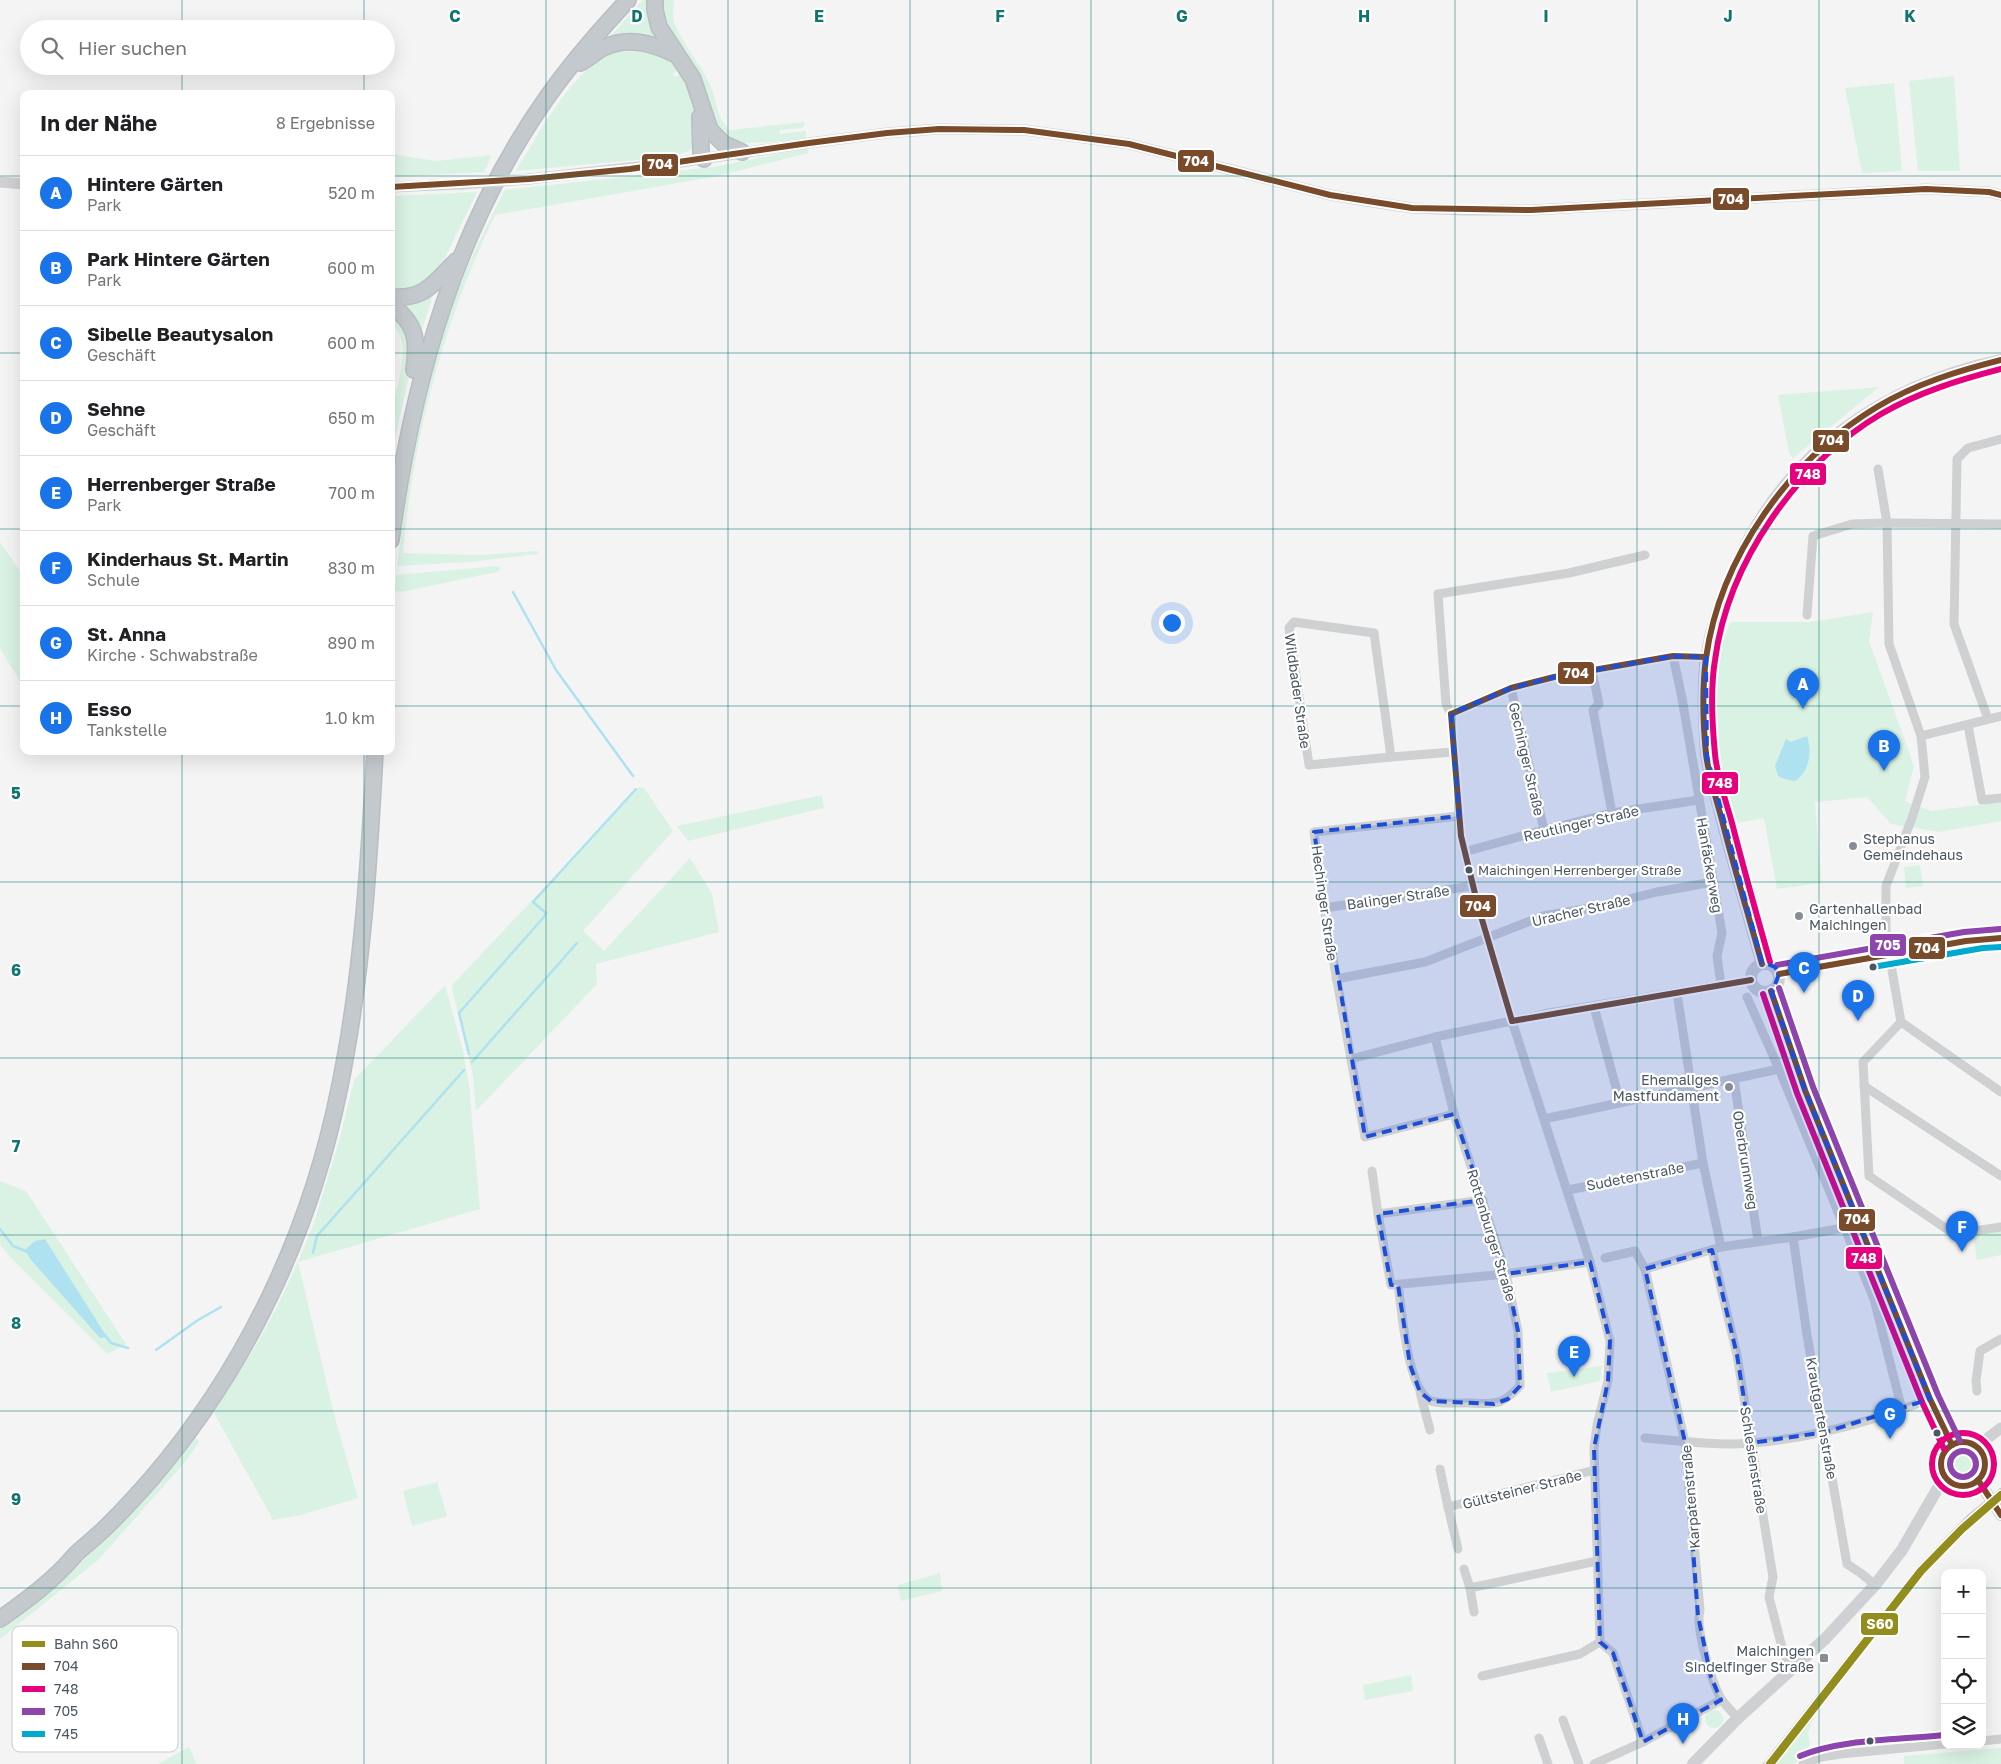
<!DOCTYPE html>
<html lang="de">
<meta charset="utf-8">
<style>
:root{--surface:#fff;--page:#f2f2f2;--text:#202124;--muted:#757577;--line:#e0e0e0;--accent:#1a73e8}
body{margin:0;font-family:"Golos Text",sans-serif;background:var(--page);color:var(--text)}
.controls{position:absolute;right:15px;bottom:15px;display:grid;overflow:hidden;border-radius:10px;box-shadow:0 5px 20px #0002}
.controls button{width:45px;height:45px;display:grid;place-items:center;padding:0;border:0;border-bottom:1px solid var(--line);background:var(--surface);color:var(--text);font:25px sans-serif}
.you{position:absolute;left:1171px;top:622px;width:18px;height:18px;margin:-12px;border:4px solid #fff;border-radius:50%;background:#1a73e8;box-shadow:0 0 0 8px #1a73e833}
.badge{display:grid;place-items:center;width:32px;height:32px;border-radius:50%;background:var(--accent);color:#fff;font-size:16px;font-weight:700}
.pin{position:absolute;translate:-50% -41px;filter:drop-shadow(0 1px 2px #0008)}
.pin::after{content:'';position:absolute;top:26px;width:18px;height:15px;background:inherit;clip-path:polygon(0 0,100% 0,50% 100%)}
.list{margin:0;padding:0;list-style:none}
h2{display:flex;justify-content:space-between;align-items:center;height:65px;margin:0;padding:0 20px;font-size:21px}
h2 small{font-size:16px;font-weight:400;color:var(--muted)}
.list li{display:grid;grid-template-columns:32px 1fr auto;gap:15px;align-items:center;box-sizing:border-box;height:75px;padding:0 20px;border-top:1px solid var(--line)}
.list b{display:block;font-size:19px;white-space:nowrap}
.list p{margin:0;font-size:16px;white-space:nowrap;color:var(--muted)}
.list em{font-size:16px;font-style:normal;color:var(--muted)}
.icon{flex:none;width:28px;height:28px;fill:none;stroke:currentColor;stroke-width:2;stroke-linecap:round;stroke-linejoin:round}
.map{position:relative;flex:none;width:2001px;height:1764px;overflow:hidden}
.search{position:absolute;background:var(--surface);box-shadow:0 5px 20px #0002;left:20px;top:20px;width:375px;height:55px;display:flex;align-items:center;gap:12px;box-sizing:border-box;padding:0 18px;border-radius:28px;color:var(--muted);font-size:19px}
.panel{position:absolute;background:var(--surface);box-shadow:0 5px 20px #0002;left:20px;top:90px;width:375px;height:665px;border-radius:10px}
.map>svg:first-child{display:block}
</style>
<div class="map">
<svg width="2001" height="1764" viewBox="0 0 2001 1764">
<rect width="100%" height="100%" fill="#f4f4f4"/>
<g fill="#d9f2e3" fill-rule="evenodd">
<polygon points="643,0 651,0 664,43 608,39"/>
<path d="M658,0H674C673,9 672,19 676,27C687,51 706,70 714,95C718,109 718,120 730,130L805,122L803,128L780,130L779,134L806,131V138C791,140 742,147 729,140C724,138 720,134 716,131L667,34Z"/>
<path d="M624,45L666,57L677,66V71L673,73L675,77L680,74L684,75C694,103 697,117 694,147L687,152L669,157L516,171C538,134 569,77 606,55L605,52Z"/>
<polygon points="1954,76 1960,171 1918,171 1909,81"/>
<polygon points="1894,83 1902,171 1862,173 1845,88"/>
<path d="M807,148L809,153L713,177L495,215C444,321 413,437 403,553L481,555L538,551V554L468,562L397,566C406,502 414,438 430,376C447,311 474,248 505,190L714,167Z"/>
<polygon points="391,154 436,161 492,155 484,172 391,177"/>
<polygon points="477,192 437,274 425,286 391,292 391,196"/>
<polygon points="434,292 420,336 395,302"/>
<path d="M391,311L407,326L411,367L391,456C391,442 390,427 392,413C395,389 415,341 391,324Z"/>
<polygon points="1879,387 1793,458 1789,453 1778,395"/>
<polygon points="0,542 24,577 24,687 0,649"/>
<polygon points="499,566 500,569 497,572 401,592 395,591 396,575"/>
<polygon points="1873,612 1869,641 1914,766 1905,801 1931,811 2001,802 2001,821 1939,832 1891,824 1867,797 1815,802 1821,883 1777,889 1764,818 1731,824 1712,758 1714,659 1731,622 1810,622"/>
<polygon points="639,787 644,788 673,831 583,931 604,951 690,858 712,894 719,932 596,964 597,984 476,1111 473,1076 452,989 453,984"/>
<polygon points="822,795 824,808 688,841 677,826"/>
<polygon points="1920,865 1923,886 1906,888 1904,867"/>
<polygon points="445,985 463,1051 469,1085 480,1209 298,1262 335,1418 358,1498 301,1515 273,1520 214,1413 255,1347 277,1307 298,1262 314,1223 339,1141 354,1080"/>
<path d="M0,1181L26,1191L126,1344L107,1354L10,1257L0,1244ZM45,1239L107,1337H100L31,1260L26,1250L35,1242Z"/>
<polygon points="2001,1231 2001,1255 1977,1260 1973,1235"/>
<polygon points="1602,1366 1600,1381 1551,1392 1547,1373"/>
<polygon points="194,1435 199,1442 185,1462 98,1560 0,1639 0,1626 47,1593 69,1575 104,1539"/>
<circle cx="1962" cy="1464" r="17"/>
<polygon points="437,1482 447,1516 412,1526 403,1491"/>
<polygon points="940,1573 942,1591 901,1601 898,1585"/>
<polygon points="1411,1675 1413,1691 1365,1700 1363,1685"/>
<circle cx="1714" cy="1719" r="9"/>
<polygon points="1814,1716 1808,1732 1811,1754 1793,1764 1776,1764"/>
<polygon points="189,1747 197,1764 158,1764"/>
<polygon points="2001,1748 2001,1764 1904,1764 1904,1756"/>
</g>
<g fill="#aee2f0">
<path d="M1807,736C1812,752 1810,771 1795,781L1785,779L1778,776L1775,766L1786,739L1791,742Z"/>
<polygon points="45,1239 107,1337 100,1338 31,1260 25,1250 35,1241"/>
</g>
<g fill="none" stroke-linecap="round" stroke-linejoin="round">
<g stroke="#aee2f0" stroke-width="2.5">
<polyline points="513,592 556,670 633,776"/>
<polyline points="469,1054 459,1013 544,917 546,913 533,902 636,789"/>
<polyline points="472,1062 577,943"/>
<polyline points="0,1229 13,1246 28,1252"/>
<polyline points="313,1253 317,1236 464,1070"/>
<polyline points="105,1335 111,1343 128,1348"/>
<polyline points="156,1350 198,1320 221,1307"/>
</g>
<defs>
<g id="trunk">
<polyline points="655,0 655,10 659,27 693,79 710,130 724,144 742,152"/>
<path d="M580,63C588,59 595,52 603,48C628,36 651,43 675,54"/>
<polyline points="700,117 701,153 704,159"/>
<path d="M391,297C425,300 435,282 456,261"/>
<path d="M391,305C417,324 418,341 414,370"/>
<path d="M391,540C412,382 455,227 548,96C572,62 600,30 628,0"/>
<path d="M0,1619C27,1600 54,1580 75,1555C84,1546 95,1538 104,1529C121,1513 137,1495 152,1478C246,1368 310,1233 339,1090C362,979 369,865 375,751"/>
</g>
</defs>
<use href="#trunk" stroke="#b9bec3" stroke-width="18"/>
<g stroke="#ced0d2" stroke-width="9">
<polyline points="1878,469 1887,523 1889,644 1921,736 1925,777 1912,818 1886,886 1886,936 1901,1022 1863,1062 1869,1176 1954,1234 2001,1227"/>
<polyline points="1807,615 1813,536 1852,524 1887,523 2001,524"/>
<polygon points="1294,622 1374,633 1391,757 1309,765 1290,636 1289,628"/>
<polyline points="1673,656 1682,698 1722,933 1717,956 1721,985"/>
<polyline points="1592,671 1599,704 1593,710 1612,813"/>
<polyline points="1511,688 1544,830"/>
<polyline points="1451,714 1454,712 1511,688 1554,677 1673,656 1706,657"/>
<polyline points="1988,719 1954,624 1957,459 1968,448 2001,439"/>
<polyline points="1968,725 1982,800 2001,798"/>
<polyline points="1921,736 2001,716"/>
<polyline points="1391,757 1453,752"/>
<polyline points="1464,852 1544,830 1612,813 1699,800"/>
<polyline points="1324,908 1472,886"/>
<polyline points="1779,974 1966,941 2001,938"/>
<polyline points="1336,979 1425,962 1543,916 1596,907 1657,892 1713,882"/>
<polyline points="1677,993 1703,1163 1721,1247"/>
<polyline points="1747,997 1779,1069 1874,1299 1902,1410"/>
<polyline points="1594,1007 1620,1102"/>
<polyline points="1901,1022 2001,1092"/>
<polyline points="1351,1059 1435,1037 1549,1013 1751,980"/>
<polyline points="1734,1079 1758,1241"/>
<polyline points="1864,1086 2001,1176"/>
<polyline points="1454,1114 1365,1137 1324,908 1314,832 1459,816"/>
<polyline points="1544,1119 1779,1069"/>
<polyline points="1372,1171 1378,1214"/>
<polyline points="1568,1190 1703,1163"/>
<polyline points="1483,1200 1378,1214 1391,1285 1506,1274 1590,1262"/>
<polyline points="1793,1237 1807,1335 1847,1564 1862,1574 1875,1585"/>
<polyline points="1712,1250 1737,1355 1773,1577 1769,1597 1784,1655 1794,1668"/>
<path d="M1605,1258L1635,1251L1645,1269L1685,1442L1700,1610C1695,1629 1711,1679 1720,1697C1725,1705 1732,1712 1738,1718"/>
<polyline points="1645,1269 1721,1247 1793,1237 1860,1225"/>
<path d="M1398,1285C1402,1310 1407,1390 1431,1401C1438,1404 1460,1403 1469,1403C1496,1404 1501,1406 1520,1386L1518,1331L1506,1274L1454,1114L1435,1037"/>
<polyline points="1977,1391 1976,1381 1980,1351 2001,1339"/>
<polyline points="1420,1392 1430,1430"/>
<path d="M1645,1438C1680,1441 1717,1446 1752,1443C1813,1438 1873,1421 1930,1399"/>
<polyline points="1440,1469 1448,1507 1595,1470"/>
<polyline points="1448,1507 1458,1549"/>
<polyline points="1464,1569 1470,1588 1474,1612"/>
<polyline points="1470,1588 1597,1561"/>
<polyline points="1600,1642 1613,1653 1643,1742"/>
<polyline points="1482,1676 1580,1654 1600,1642 1594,1448 1597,1425 1608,1381 1610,1341 1590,1262 1512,1021 1472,886 1461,836 1451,714 1446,704 1438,594 1569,573 1645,555"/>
<polyline points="1563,1720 1579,1764"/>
<polyline points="1539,1738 1548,1764"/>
<polyline points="1982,1741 2001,1739"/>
<polyline points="1594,1764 1643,1742 1721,1700"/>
<polyline points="1803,1764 1821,1757 1841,1754 1945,1744"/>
</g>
<g stroke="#ced0d2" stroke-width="11">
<polyline points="529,179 674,163 809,143 887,133 939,129 1024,130 1129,144 1330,195 1372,202 1412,208 1466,210 1531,210 1926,189 1989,192 2001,195"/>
<polyline points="0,182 24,184"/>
<polyline points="391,187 462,184"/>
<polyline points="1976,1447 2001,1428"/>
</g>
<g stroke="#ced0d4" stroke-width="12">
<circle cx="1765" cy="978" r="14"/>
<path d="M1762,964C1748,915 1734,866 1721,817C1716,796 1708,774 1706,753C1704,722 1702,689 1706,658C1711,626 1721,596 1735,567C1785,454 1881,385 2001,360"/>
<polyline points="1771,991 1805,1090 1930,1399 1952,1445"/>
<circle cx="1963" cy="1464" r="22"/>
<polyline points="1978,1480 2001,1515"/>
<polyline points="1693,1764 1738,1718 1825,1639 1875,1585 1902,1550 1939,1486 1946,1479"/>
</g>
<use href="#trunk" stroke="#c4c9cd" stroke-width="15"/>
<polyline stroke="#c9cacc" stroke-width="2.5" points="1764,1764 1918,1568 1968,1516 2001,1489"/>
<polyline stroke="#ced0d2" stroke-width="11" points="462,184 529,179"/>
<defs>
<g id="bus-1">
<polyline points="391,187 529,179 630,169 809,143 887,133 939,129 1024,130 1129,144 1330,195 1412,208 1531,210 1926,189 1989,192 2001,195"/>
<polyline points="1451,714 1461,836 1478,906 1512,1021"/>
<polyline points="1451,714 1511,688 1554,677 1673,656 1706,657"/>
<path d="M1762,964C1749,917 1735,871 1723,824C1717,801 1709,778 1706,754C1703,723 1702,689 1706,658C1720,557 1790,459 1877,407C1915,384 1958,371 2001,360"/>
<polyline points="1779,974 1966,941 2001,938"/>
<polyline points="1771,991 1805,1090 1930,1399 1952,1445"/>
<polyline points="1512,1021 1751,980"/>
<circle cx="1963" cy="1464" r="22"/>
<polyline points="1978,1480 2001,1515"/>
</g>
<g id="bus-2">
<path d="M1770,962C1757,916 1744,870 1732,823C1726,801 1717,777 1715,754C1712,723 1710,690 1715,660C1728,562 1797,464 1881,414C1919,392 1959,380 2001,369"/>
<polyline points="1763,994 1797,1093 1922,1402 1944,1449"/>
<circle cx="1963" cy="1464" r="31"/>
</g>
<g id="bus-3">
<polyline points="1777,965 1964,932 2000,929"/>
<polyline points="1779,988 1813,1087 1938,1395 1960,1441"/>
<circle cx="1963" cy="1464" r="13"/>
<path d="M1800,1756C1842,1739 1898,1740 1944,1735"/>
</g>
<polyline id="bus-4" points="1873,967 1983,948 2001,947"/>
</defs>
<use href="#bus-1" stroke="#fff" stroke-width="10"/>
<use href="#bus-2" stroke="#fff" stroke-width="10"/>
<use href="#bus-3" stroke="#fff" stroke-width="10"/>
<use href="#bus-4" stroke="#fff" stroke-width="10"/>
<use href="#bus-1" stroke="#7a4b2a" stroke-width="6"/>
<use href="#bus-2" stroke="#e5007d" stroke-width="6"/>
<use href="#bus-3" stroke="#8e44ad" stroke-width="6"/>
<use href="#bus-4" stroke="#00a9ce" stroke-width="6"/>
<defs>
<polyline id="rail-1" points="1770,1764 1921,1571 1962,1529 2001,1495"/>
</defs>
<use href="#rail-1" stroke="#fff" stroke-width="11"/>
<use href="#rail-1" stroke="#928d1d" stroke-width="8"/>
</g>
<path fill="#1d4ed8" fill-opacity="0.2" stroke="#1d4ed8" stroke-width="4" stroke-dasharray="10 6" stroke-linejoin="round" d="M1673,656L1706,657L1707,756L1762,962L1775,967L1779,974L1772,993L1805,1090L1930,1399L1826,1432L1751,1443L1737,1355L1712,1250L1645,1269L1685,1442L1698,1616L1711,1677L1721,1700L1643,1742L1613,1653L1600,1642L1594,1448L1608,1381L1610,1341L1590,1262L1506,1274L1518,1331L1520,1386L1508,1399L1494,1404L1431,1401L1420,1392L1410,1365L1398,1285H1391L1378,1214L1483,1200L1454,1114L1365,1137L1314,832L1459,816L1451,718L1454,712L1511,688L1554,677Z"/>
<path fill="none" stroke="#0f766e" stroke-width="1" stroke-opacity="0.55" d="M182,0V29M364,0V29M546,0V1764M728,0V1764M910,0V1764M1091,0V1764M1273,0V1764M1455,0V1764M1637,0V1764M1819,0V1764M182,66V94M364,66V94M0,176H24M391,176H2001M0,353H24M391,353H2001M0,529H24M391,529H2001M0,706H24M391,706H2001M182,751V1764M364,751V1764M0,882H2001M0,1058H2001M0,1235H2001M0,1411H2001M0,1588H1945M1982,1588H2001"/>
<g fill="#868d94" stroke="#fff" stroke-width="2">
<circle cx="1853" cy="846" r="5"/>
<circle cx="1799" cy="916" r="5"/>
<circle cx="1729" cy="1087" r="5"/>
<rect x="1819" y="1653" width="10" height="10" rx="2.5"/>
</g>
<g fill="#4a5661" stroke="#fff" stroke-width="2">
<circle cx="1469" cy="870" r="4.5"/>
<circle cx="1873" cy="967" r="4.5"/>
<circle cx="1937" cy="1433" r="4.5"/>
<circle cx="1870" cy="1741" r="4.5"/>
</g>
<g text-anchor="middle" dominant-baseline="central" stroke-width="4.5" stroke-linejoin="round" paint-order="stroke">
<g font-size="13" fill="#4a5661" stroke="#fff" text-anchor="start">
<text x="1478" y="870">Maichingen Herrenberger Straße</text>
</g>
<g font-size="14" fill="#4a5661" stroke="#fff">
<text transform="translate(1298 691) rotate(82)">Wildbader Straße</text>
<text transform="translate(1527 759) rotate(77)">Gechinger Straße</text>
<text transform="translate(1581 823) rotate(-13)">Reutlinger Straße</text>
<text transform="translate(1710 865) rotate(80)">Hanfäckerweg</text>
<text transform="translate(1398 897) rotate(-8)">Balinger Straße</text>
<text transform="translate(1325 903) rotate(82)">Hechinger Straße</text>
<text transform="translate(1581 910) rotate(-13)">Uracher Straße</text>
<text transform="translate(1746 1160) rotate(81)">Oberbrunnweg</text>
<text transform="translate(1635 1176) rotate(-11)">Sudetenstraße</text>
<text transform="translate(1492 1235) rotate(73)">Rottenburger Straße</text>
<text transform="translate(1822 1418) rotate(80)">Krautgartenstraße</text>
<text transform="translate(1754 1460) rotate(81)">Schlesienstraße</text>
<text transform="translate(1522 1489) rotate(-14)">Gültsteiner Straße</text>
<text transform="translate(1690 1497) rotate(-95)">Karpatenstraße</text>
</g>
<g font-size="14" fill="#4a5661" stroke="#fff" text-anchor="start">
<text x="1863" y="838">Stephanus<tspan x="1863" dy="16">Gemeindehaus</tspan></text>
<text x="1809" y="908">Gartenhallenbad<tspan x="1809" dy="16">Maichingen</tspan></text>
<text x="1719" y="1079" text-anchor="end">Ehemaliges<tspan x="1719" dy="16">Mastfundament</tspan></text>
<text x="1814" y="1650" text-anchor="end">Maichingen<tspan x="1814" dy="16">Sindelfinger Straße</tspan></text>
</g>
</g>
<rect x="12" y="1626" width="166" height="126" rx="8" fill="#fff" stroke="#c9ccd0" stroke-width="1"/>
<rect x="22" y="1641" width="23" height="6" fill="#928d1d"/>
<rect x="22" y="1663" width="23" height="7" fill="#7a4b2a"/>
<rect x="22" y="1686" width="23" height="6" fill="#e5007d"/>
<rect x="22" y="1708" width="23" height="7" fill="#8e44ad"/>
<rect x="22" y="1731" width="23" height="6" fill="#00a9ce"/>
<g font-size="14" fill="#4a5661">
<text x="54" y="1649">Bahn S60</text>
<text x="54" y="1671">704</text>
<text x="54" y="1694">748</text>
<text x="54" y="1716">705</text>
<text x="54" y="1739">745</text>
</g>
<g font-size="16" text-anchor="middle" font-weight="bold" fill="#0f766e" stroke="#fff" stroke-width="4.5" stroke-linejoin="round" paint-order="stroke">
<text x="455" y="22">C</text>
<text x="637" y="22">D</text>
<text x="819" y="22">E</text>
<text x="1000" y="22">F</text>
<text x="1182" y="22">G</text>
<text x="1364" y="22">H</text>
<text x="1546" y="22">I</text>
<text x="1728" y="22">J</text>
<text x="1910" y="22">K</text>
<text x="16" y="799">5</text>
<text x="16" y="976">6</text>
<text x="16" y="1152">7</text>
<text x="16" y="1329">8</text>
<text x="16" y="1505">9</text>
</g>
<g stroke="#fff" stroke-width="2">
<rect x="1177" y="149" width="38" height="24" rx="5" fill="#7a4b2a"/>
<rect x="641" y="153" width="38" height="24" rx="5" fill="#7a4b2a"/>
<rect x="1712" y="187" width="38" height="24" rx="5" fill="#7a4b2a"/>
<rect x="1812" y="429" width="38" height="24" rx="5" fill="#7a4b2a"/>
<rect x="1789" y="462" width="38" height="24" rx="5" fill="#e5007d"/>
<rect x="1557" y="661" width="38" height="24" rx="5" fill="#7a4b2a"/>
<rect x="1701" y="771" width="38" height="24" rx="5" fill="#e5007d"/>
<rect x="1459" y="894" width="38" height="24" rx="5" fill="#7a4b2a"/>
<rect x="1869" y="933" width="38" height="24" rx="5" fill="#8e44ad"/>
<rect x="1908" y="936" width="38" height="24" rx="5" fill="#7a4b2a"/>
<rect x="1838" y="1208" width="38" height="24" rx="5" fill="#7a4b2a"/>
<rect x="1845" y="1246" width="38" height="24" rx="5" fill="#e5007d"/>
<rect x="1860" y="1612" width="39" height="24" rx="5" fill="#928d1d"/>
</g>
<g font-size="14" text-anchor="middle" font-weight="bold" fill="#fff">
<text x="1196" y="166">704</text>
<text x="660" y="169">704</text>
<text x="1731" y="204">704</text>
<text x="1831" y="445">704</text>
<text x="1808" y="479">748</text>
<text x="1576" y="678">704</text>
<text x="1720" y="788">748</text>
<text x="1478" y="911">704</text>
<text x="1888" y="950">705</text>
<text x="1927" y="953">704</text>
<text x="1857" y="1224">704</text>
<text x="1864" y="1263">748</text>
<text x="1880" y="1629">S60</text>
</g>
</svg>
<div class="controls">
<button>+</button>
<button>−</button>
<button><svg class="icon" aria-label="locate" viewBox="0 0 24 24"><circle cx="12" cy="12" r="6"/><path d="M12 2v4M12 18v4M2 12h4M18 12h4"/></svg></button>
<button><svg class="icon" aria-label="layers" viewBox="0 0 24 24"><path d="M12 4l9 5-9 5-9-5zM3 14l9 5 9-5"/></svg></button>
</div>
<div class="you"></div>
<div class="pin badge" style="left:1803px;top:709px">A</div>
<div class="pin badge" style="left:1884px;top:771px">B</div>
<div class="pin badge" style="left:1804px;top:993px">C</div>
<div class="pin badge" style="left:1858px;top:1021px">D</div>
<div class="pin badge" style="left:1574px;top:1377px">E</div>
<div class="pin badge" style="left:1962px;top:1252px">F</div>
<div class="pin badge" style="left:1890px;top:1439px">G</div>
<div class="pin badge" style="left:1683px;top:1744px">H</div>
<div class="search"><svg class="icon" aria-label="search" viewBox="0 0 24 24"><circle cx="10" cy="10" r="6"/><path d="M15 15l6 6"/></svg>Hier suchen</div>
<section class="panel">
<h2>In der Nähe<small>8 Ergebnisse</small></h2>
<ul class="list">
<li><span class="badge">A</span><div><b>Hintere Gärten</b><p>Park</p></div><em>520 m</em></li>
<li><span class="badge">B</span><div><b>Park Hintere Gärten</b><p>Park</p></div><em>600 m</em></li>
<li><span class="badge">C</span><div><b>Sibelle Beautysalon</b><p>Geschäft</p></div><em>600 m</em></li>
<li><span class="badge">D</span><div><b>Sehne</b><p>Geschäft</p></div><em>650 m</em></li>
<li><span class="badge">E</span><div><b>Herrenberger Straße</b><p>Park</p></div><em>700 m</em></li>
<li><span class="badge">F</span><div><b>Kinderhaus St. Martin</b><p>Schule</p></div><em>830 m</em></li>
<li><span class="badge">G</span><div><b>St. Anna</b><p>Kirche · Schwabstraße</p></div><em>890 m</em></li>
<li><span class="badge">H</span><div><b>Esso</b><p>Tankstelle</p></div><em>1.0 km</em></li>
</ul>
</section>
</div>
